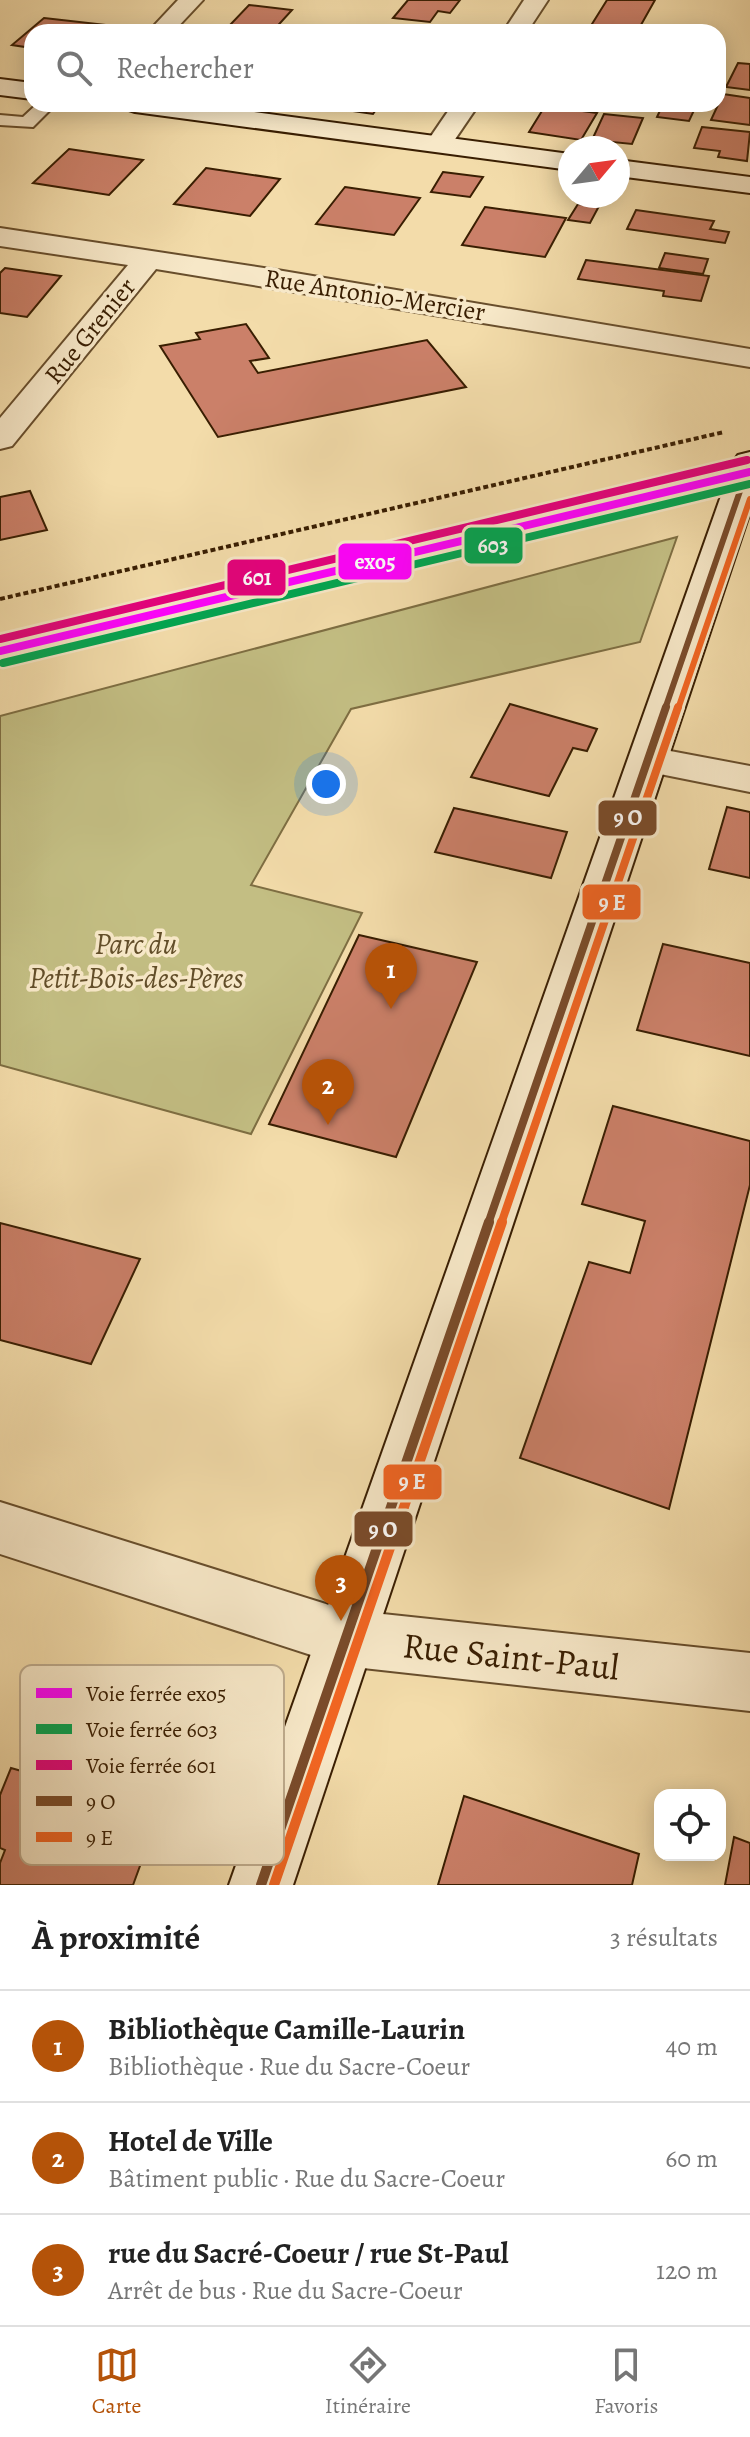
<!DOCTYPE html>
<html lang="fr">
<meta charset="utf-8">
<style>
:root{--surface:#fff;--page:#f6f6f6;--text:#222;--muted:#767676;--line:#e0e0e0;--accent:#b45309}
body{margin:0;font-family:Alegreya,serif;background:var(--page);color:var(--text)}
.controls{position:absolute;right:24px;bottom:24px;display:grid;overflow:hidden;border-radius:16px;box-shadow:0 4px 20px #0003}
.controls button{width:72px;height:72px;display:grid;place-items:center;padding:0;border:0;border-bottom:2px solid var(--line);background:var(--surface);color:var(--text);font:40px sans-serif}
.compass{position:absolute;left:558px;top:136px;width:72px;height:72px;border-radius:50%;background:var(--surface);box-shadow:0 4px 20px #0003;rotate:61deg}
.you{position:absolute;left:326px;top:784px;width:28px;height:28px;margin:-20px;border:6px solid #fff;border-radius:50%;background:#1a73e8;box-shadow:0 0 0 12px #1a73e833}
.badge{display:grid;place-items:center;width:52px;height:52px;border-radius:50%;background:var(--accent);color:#fff;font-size:26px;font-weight:700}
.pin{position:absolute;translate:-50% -66px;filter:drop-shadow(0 2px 4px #0008)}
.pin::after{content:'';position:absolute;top:42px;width:28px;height:24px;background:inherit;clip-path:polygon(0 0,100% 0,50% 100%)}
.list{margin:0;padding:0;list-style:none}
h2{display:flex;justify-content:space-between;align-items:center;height:104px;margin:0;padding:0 32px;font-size:34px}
h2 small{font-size:26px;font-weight:400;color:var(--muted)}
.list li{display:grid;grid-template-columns:52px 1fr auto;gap:24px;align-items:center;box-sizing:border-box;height:112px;padding:0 32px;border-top:2px solid var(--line)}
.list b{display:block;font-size:30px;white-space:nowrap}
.list p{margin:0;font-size:26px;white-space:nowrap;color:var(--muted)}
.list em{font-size:26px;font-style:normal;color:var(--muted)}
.icon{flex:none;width:44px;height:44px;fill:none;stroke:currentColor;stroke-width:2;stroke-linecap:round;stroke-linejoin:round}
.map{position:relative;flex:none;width:750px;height:1885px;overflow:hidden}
.search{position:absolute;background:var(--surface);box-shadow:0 4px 20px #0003;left:24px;right:24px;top:24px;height:88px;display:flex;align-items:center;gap:20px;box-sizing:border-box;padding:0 28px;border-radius:24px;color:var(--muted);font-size:30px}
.sheet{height:440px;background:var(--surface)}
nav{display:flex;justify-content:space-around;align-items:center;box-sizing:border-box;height:112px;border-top:2px solid var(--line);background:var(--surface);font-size:22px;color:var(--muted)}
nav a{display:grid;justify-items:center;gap:4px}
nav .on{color:var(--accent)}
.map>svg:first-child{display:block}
</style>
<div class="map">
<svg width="750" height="1885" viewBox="0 0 750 1885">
<rect width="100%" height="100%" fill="#f3dcaa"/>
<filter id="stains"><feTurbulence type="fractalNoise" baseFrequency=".0025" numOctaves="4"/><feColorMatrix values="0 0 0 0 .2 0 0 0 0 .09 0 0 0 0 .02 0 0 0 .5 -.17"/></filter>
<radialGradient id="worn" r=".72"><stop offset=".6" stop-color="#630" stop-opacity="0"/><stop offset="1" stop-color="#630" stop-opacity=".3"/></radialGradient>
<polygon fill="#c3be83" stroke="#7e6e42" stroke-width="2" points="677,537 640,642 351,709 251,885 362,913 251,1134 0,1065 0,716"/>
<g fill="#cb8069" stroke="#391e02" stroke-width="2">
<polygon points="408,0 460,0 450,13 438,11 430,22 393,18"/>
<polygon points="607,0 655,0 637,32 587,32"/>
<polygon points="249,5 292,10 272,32 229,26"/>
<polygon points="44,18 106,25 99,32 32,32 32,48 12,45"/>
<polygon points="738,63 750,64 750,90 726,87"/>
<polygon points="723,94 750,98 750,125 711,120"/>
<polygon points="327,104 380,104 373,114 325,107"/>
<polygon points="663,104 678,104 696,106 689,121 657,117"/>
<polygon points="545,106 597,113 581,140 529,132"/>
<polygon points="604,114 643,118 632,144 592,140"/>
<polygon points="702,127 750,132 747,161 718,157 720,151 694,148"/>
<polygon points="69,149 143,160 109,195 33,183"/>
<polygon points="206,168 280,179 250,216 174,204"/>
<polygon points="443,172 483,177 470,197 431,192"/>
<polygon points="345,187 420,198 394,235 316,224"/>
<polygon points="578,204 599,206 590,223 568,220"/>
<polygon points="485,207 566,218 545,257 462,245"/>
<polygon points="636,210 714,221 710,229 729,232 725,243 627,229"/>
<polygon points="665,253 708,259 703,274 659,268"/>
<polygon points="586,260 709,276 701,301 663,296 664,291 578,279"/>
<polygon points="5,268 61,276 27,317 0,313 0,273"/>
<polygon points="246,324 269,358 250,361 258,373 427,340 466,387 218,437 160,346 200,339 196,333"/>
<polygon points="30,491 47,530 0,540 0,497"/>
<polygon points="510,704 597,729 587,751 573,748 549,796 471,777"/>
<polygon points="727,807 750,812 750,878 709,869"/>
<polygon points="454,808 567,832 551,878 435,852"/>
<polygon points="359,935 477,962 396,1157 269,1124"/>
<polygon points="663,944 750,963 750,1056 637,1030"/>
<polygon points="613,1106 750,1141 750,1185 669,1509 520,1458 589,1262 630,1273 645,1221 582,1204"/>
<polygon points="0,1223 140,1259 91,1364 0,1340"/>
<polygon points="55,1737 174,1773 133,1885 0,1885 0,1863 5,1850 0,1848 0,1795 11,1768 39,1776"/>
<polygon points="464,1796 639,1854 632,1885 438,1885"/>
<polygon points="734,1837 750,1843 750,1885 725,1885"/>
</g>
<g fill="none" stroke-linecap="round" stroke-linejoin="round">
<defs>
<polygon id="lane" points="37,104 56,104 33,127 0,125 0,115 23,117"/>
<g id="street">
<polygon points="178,0 203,0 173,32 148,32"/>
<polygon points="524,0 548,0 527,32 503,32"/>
<polygon points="453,104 479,104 447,151 429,151 425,145"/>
<polygon points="0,228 277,270 750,349 750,367 156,269 12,446 0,449 0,418 128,265 0,246"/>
<polygon points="649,747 750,766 750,792 635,769 629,760 635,751"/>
<polygon points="0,1502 345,1610 750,1653 750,1711 345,1666 0,1554"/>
</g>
<g id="secondary">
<polygon points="0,79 32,83 32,99 0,95"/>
<polygon points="122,104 193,104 570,154 570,170 135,112 126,109"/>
<polygon points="618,160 750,177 750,193 618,176"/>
<polygon points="750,452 750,512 293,1885 229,1885 733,462 738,455"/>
</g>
</defs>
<use href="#lane" stroke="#684e2c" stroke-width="4"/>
<use href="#street" stroke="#684e2c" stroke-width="4"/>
<use href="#secondary" stroke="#391e02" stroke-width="4"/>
<polyline stroke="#391e02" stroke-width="4" stroke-dasharray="5 3" stroke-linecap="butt" points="0,599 724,432"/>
<use href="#lane" fill="#f7e8c8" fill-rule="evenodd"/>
<use href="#street" fill="#f7e8c8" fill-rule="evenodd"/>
<use href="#secondary" fill="#f7e8c8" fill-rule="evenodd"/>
<defs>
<polyline id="bus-1-far2" points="665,709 750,462"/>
<polyline id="bus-1-far1" points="488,1224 666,707"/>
<polyline id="bus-1" points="261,1885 489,1222"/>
<polyline id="bus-2-far2" points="678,709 750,499"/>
<polyline id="bus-2-far1" points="501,1224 678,707"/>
<polyline id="bus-2" points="274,1885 502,1222"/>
</defs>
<use href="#bus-1-far2" stroke="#f7e8c8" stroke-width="11"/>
<use href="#bus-1-far1" stroke="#f7e8c8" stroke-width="14"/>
<use href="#bus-1" stroke="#f7e8c8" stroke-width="16"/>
<use href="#bus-2-far2" stroke="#f7e8c8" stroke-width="11"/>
<use href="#bus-2-far1" stroke="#f7e8c8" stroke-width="14"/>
<use href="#bus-2" stroke="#f7e8c8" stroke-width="16"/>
<use href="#bus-1-far2" stroke="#7a4b2a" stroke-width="6"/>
<use href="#bus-1-far1" stroke="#7a4b2a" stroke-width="8"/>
<use href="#bus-1" stroke="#7a4b2a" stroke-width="10"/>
<use href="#bus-2-far2" stroke="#f26522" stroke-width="6"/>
<use href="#bus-2-far1" stroke="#f26522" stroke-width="8"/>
<use href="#bus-2" stroke="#f26522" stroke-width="10"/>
<defs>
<polyline id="rail-1" points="0,651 750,472"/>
<polyline id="rail-2" points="3,663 750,484"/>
<polyline id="rail-3" points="0,639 747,460"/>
</defs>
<use href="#rail-1" stroke="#f7e8c8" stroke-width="13"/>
<use href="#rail-2" stroke="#f7e8c8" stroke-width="13"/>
<use href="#rail-3" stroke="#f7e8c8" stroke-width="13"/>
<use href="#rail-1" stroke="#f0f" stroke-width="8"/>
<use href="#rail-2" stroke="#00a651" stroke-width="8"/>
<use href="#rail-3" stroke="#e5007d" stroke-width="8"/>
</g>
<g text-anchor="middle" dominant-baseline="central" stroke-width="7" stroke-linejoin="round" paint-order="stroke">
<g font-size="26" fill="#391e02" stroke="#f7e8c8">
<text transform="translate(375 295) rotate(9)">Rue Antonio-Mercier</text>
<text transform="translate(90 331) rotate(-51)">Rue Grenier</text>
</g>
<g font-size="30" font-style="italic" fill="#624e29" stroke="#f7e8c8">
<text x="136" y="944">Parc du<tspan x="136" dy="34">Petit-Bois-des-Pères</tspan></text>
</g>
<g font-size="36" fill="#391e02" stroke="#f7e8c8">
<text transform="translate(511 1656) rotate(6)">Rue Saint-Paul</text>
</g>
</g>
<rect x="20" y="1665" width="264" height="200" rx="12" fill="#f7e8c8" stroke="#beab8d" stroke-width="2"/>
<rect x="36" y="1688" width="36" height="10" fill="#f0f"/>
<rect x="36" y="1724" width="36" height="10" fill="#00a651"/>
<rect x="36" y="1760" width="36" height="10" fill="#e5007d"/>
<rect x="36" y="1796" width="36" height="10" fill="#7a4b2a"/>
<rect x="36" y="1832" width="36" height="10" fill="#f26522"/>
<g font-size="22" fill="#391e02">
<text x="86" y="1701">Voie ferrée exo5</text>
<text x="86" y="1737">Voie ferrée 603</text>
<text x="86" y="1773">Voie ferrée 601</text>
<text x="86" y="1809">9 O</text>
<text x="86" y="1845">9 E</text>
</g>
<g stroke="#f7e8c8" stroke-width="3">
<rect x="463" y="526" width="61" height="39" rx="8" fill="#00a651"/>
<rect x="337" y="542" width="76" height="39" rx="8" fill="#f0f"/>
<rect x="226" y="558" width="61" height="39" rx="8" fill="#e5007d"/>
<rect x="597" y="799" width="61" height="38" rx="8" fill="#7a4b2a"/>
<rect x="581" y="883" width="61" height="38" rx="8" fill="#f26522"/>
<rect x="382" y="1463" width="61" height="38" rx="8" fill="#f26522"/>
<rect x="353" y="1510" width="61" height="38" rx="8" fill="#7a4b2a"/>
</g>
<g font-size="22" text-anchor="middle" font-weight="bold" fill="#fff">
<text x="493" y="553">603</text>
<text x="375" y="569">exo5</text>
<text x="257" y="585">601</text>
<text x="628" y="825">9 O</text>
<text x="612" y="910">9 E</text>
<text x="412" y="1489">9 E</text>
<text x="383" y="1537">9 O</text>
</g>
<rect width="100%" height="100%" filter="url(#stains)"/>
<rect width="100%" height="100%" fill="url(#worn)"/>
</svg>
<div class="controls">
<button><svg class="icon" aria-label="locate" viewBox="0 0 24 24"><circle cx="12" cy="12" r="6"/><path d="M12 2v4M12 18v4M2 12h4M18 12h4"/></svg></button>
</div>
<svg class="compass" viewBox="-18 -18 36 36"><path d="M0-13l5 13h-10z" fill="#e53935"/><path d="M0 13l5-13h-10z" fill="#767676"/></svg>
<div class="you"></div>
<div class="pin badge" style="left:391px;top:1009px">1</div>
<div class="pin badge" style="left:328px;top:1125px">2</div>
<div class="pin badge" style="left:341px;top:1621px">3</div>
<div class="search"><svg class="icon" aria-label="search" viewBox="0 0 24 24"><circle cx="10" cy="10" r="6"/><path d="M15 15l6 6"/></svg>Rechercher</div>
</div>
<section class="sheet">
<h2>À proximité<small>3 résultats</small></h2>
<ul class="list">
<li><span class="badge">1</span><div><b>Bibliothèque Camille-Laurin</b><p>Bibliothèque · Rue du Sacre-Coeur</p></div><em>40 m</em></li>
<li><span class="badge">2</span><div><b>Hotel de Ville</b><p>Bâtiment public · Rue du Sacre-Coeur</p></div><em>60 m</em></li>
<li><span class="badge">3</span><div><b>rue du Sacré-Coeur / rue St-Paul</b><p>Arrêt de bus · Rue du Sacre-Coeur</p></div><em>120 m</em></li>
</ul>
</section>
<nav>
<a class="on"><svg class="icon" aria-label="map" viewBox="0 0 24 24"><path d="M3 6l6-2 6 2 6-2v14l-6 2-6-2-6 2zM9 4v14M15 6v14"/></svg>Carte</a>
<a><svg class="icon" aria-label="directions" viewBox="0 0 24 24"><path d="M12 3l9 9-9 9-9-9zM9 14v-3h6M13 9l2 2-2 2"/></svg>Itinéraire</a>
<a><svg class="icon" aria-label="saved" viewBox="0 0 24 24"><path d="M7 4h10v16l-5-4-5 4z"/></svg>Favoris</a>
</nav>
